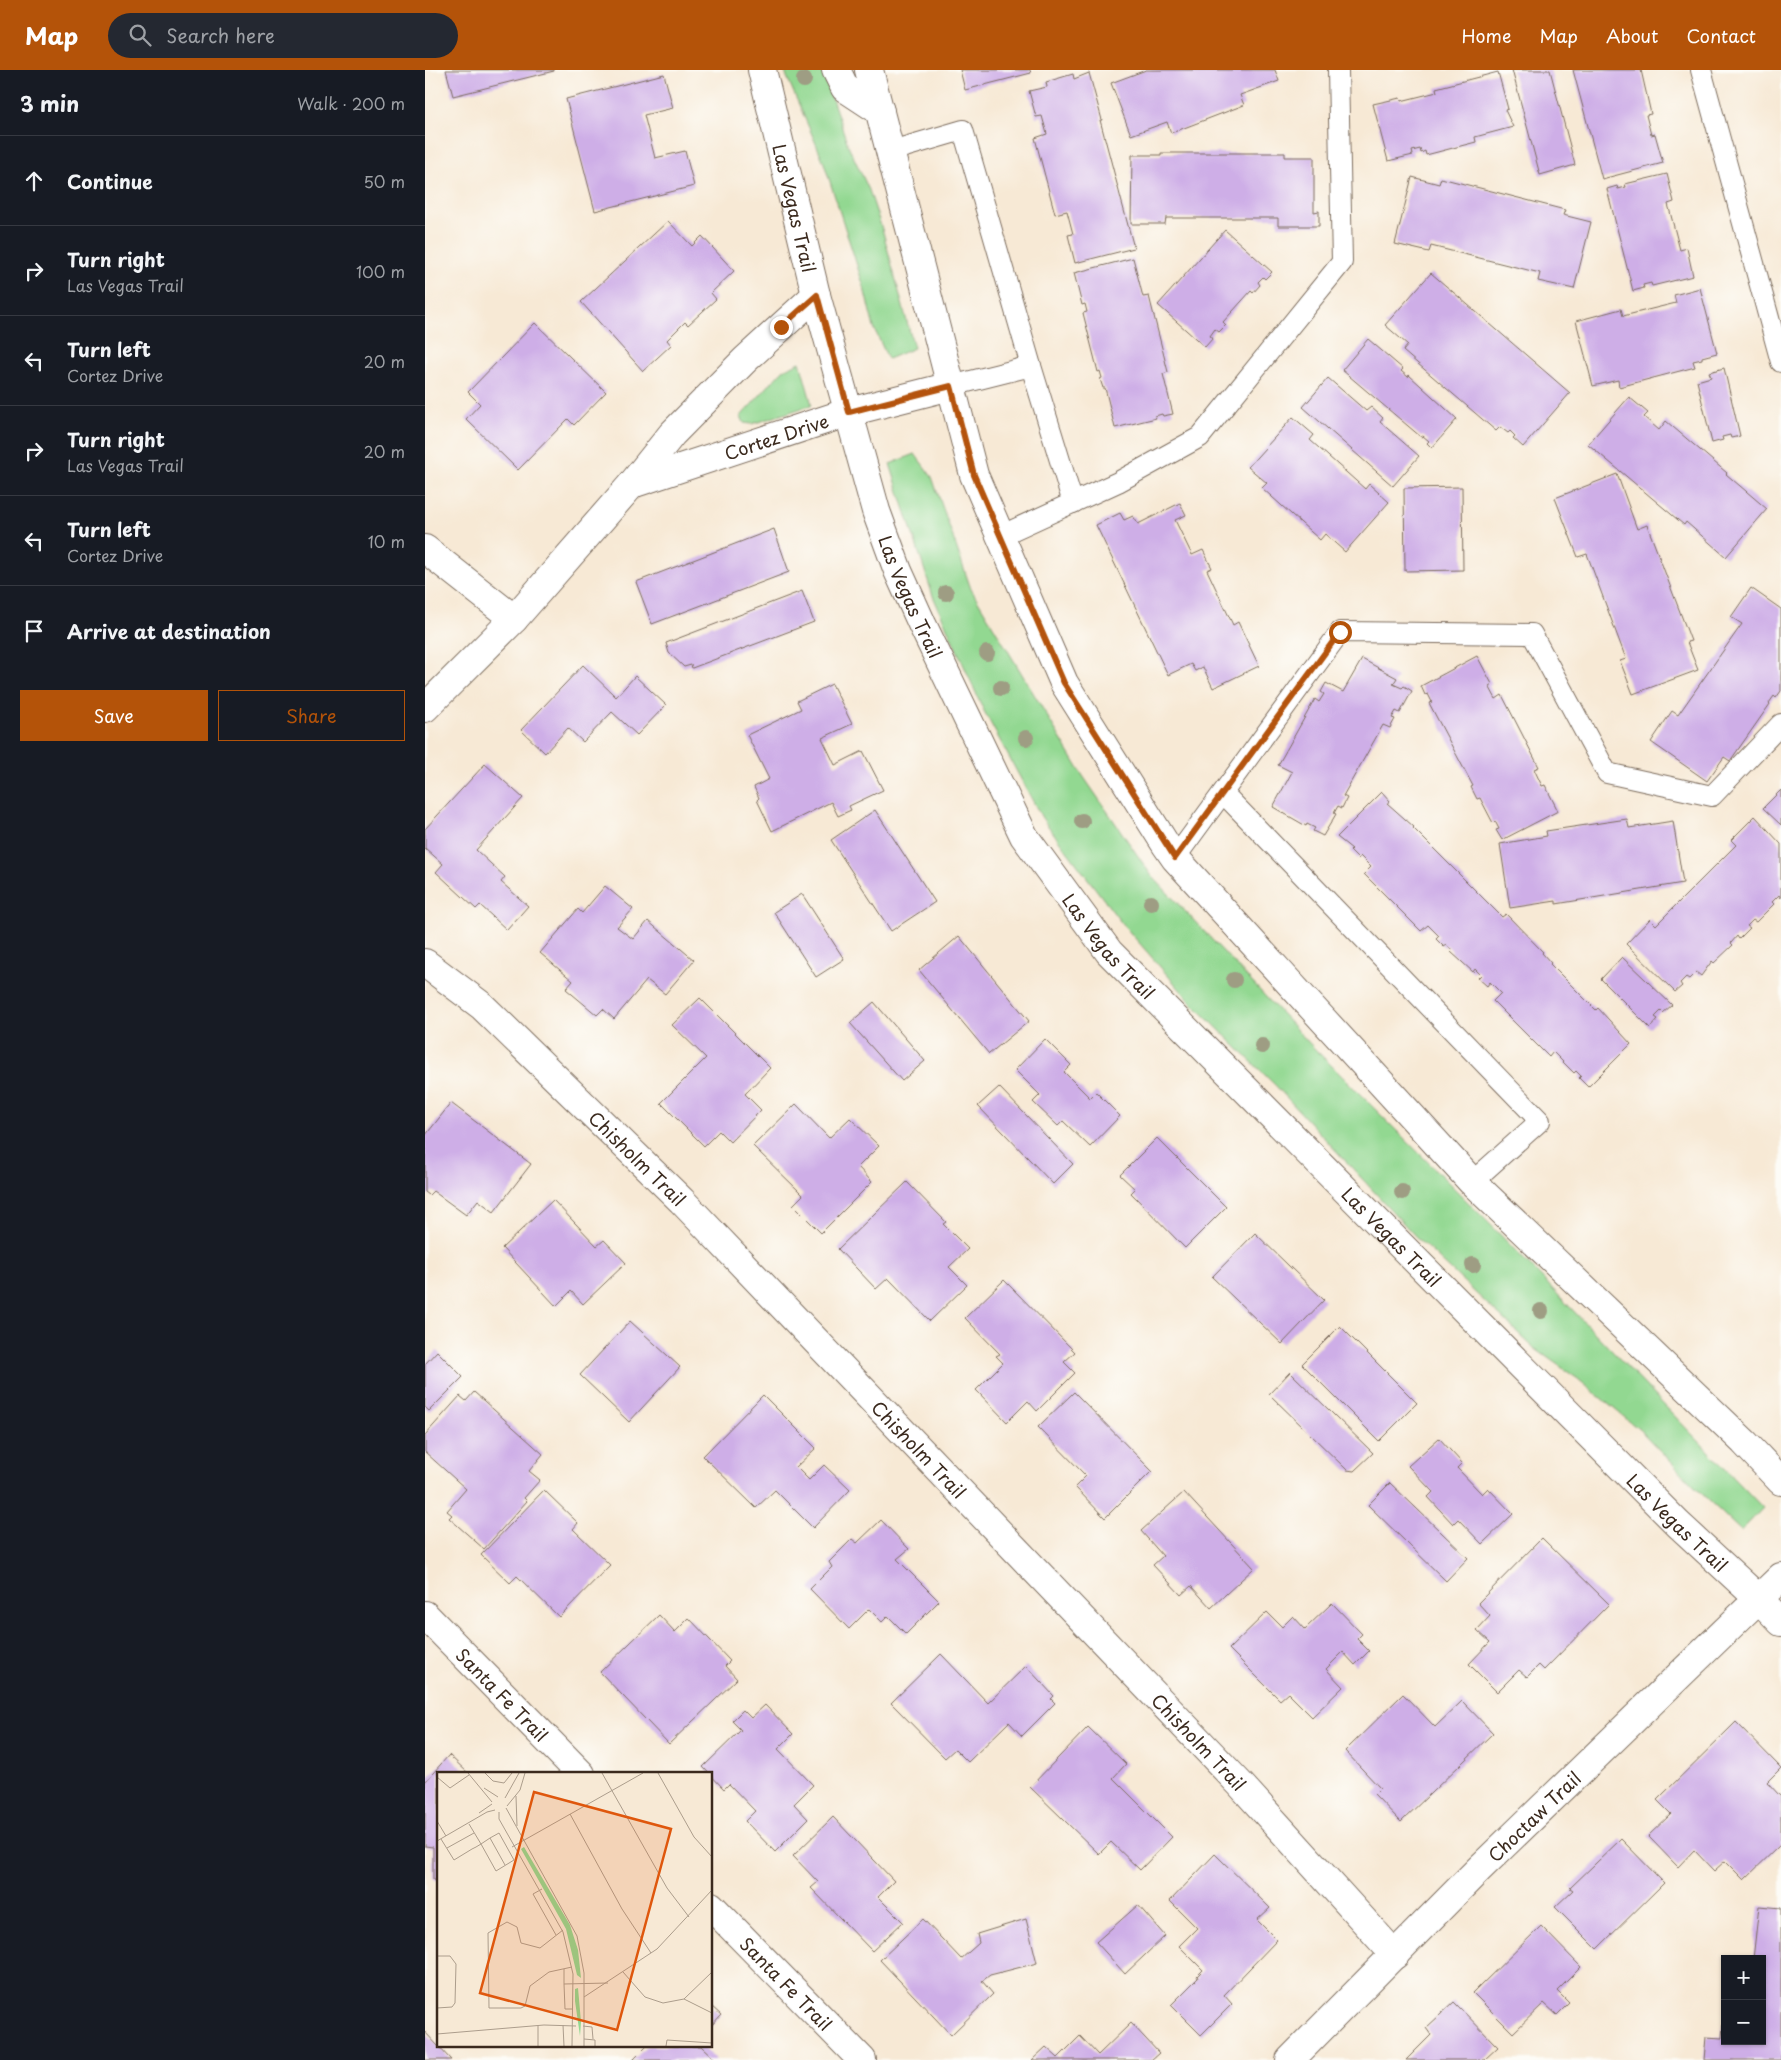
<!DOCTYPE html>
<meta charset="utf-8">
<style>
:root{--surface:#171b24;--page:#242831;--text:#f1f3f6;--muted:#9ea1a6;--line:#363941;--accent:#b45309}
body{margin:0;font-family:"Playpen Sans",sans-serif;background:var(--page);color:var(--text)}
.controls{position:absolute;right:15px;bottom:15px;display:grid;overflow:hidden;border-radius:0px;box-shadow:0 1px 4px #0004}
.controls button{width:45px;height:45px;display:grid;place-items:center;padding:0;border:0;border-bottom:1px solid var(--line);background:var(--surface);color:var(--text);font:25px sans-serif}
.stop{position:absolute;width:15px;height:15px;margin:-11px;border:4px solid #b45309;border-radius:50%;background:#fff}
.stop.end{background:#b45309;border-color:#fff;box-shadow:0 1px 5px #0008}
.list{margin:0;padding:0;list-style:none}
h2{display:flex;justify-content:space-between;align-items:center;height:65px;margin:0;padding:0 20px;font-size:21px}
h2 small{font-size:16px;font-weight:400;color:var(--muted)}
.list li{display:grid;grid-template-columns:32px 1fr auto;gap:15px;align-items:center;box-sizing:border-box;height:90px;padding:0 20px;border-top:1px solid var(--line)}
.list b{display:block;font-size:19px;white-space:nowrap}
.list p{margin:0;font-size:16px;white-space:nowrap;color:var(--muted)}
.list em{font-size:16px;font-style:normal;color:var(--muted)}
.actions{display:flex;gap:10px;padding:15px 20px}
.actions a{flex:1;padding:11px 0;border:1px solid var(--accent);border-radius:0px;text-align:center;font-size:18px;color:var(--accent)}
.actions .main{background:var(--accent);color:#fff}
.icon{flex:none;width:28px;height:28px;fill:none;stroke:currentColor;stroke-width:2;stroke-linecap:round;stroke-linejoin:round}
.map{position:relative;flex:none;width:1356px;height:1990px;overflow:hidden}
header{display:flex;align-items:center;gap:30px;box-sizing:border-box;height:70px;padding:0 25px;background:var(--accent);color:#fff}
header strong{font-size:24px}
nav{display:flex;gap:28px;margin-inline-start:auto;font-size:18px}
.search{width:350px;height:45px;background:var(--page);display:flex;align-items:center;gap:12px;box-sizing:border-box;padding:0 18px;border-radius:28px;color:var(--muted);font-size:19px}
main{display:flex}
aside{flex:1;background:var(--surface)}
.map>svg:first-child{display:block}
</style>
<header>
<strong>Map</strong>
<div class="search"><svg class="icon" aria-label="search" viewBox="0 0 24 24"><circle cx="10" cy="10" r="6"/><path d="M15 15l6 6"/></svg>Search here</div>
<nav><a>Home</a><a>Map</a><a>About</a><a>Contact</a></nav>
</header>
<main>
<aside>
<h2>3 min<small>Walk · 200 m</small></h2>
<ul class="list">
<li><svg class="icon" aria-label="ahead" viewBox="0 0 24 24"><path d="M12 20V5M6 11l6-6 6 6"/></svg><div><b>Continue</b></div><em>50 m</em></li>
<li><svg class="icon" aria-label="right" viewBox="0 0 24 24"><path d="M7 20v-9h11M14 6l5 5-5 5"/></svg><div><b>Turn right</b><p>Las Vegas Trail</p></div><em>100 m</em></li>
<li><svg class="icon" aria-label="left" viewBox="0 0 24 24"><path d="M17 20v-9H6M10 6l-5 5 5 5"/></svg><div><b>Turn left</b><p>Cortez Drive</p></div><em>20 m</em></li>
<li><svg class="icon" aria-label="right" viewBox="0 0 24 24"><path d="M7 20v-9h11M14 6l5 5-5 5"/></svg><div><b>Turn right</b><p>Las Vegas Trail</p></div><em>20 m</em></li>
<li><svg class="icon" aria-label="left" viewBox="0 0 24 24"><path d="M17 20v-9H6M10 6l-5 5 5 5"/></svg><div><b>Turn left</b><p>Cortez Drive</p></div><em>10 m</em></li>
<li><svg class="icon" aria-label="arrive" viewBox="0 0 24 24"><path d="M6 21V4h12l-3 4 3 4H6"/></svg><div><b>Arrive at destination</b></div></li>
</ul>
<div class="actions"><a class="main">Save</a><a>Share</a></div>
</aside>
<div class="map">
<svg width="1356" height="1990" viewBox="0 0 1356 1990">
<rect width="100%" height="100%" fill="#fdfcf7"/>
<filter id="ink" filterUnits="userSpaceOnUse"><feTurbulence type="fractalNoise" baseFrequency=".02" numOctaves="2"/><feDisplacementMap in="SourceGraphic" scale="10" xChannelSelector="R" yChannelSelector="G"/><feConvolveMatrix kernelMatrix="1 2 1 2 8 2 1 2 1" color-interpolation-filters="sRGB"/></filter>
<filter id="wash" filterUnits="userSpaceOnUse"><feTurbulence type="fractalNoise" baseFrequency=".0096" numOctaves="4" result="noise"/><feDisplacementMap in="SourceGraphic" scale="20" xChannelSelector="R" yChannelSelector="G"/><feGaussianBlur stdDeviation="1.12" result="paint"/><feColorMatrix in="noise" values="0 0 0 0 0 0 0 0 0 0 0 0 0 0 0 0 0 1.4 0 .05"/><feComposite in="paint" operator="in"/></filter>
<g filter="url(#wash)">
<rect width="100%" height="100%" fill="#f7e9d5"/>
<g fill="#92d891" stroke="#668158">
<polygon points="359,0 397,0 423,75 444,120 458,162 489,278 463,289 449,258 438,214 398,90"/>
<polygon points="375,292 387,335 327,354 319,353 316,346 358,300"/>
<polygon points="490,384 507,407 546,519 658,706 726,805 888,977 1063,1152 1338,1438 1316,1461 1276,1423 1216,1361 1153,1309 1109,1278 992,1168 851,1016 765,931 695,851 617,748 559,641 508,526 465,394"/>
</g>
<g id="blocks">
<g fill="#ceaee7">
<polygon points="21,0 129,0 129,1 28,26"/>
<polygon points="535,0 605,0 606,3 540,20"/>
<polygon points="721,0 850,0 854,11 815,25 819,35 746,63 742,52 706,65 686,13"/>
<polygon points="1087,0 1125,0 1150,95 1115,105"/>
<polygon points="1148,0 1216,0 1226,44 1221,45 1226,65 1230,64 1238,93 1177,109"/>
<polygon points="1073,2 1083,39 1080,40 1088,57 1050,67 1051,72 1001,85 1000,81 996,83 995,79 987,81 988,85 963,91 948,34 975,28 976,31 1012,22 1011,18"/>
<polygon points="664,3 677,50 675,50 709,178 650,193 643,165 648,164 642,141 630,144 610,68 622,64 617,46 611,47 604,21 622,17 621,12 648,4 649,9"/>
<polygon points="239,4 248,38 219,45 230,88 260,81 269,116 170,141 141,29"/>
<polygon points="736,83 860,83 860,87 889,87 889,142 894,141 894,156 853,156 853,148 741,148 740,154 706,154 707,85 736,85"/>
<polygon points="1242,104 1249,132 1243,134 1255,180 1262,178 1268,206 1227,216 1226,213 1218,215 1219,218 1208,221 1182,119 1192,116 1193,119 1201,117 1200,114"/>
<polygon points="987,107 1014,114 1016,108 1140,140 1138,145 1166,152 1149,219 1113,211 1115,203 1006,176 1004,182 970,174"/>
<polygon points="243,151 267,176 277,166 309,201 286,223 291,229 263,255 260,252 242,270 246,275 218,301 156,232"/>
<polygon points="800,160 847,202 840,209 838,207 833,212 835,215 828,223 826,221 798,252 801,255 794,262 790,259 785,266 788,268 780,277 733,235"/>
<polygon points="708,188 718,227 724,226 743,302 738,304 748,344 738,346 737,344 730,346 731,348 690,358 680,318 678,318 675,309 677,308 675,301 673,302 658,243 662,242 660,234 657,235 649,203"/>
<polygon points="1006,203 1145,323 1098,377 1088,368 1090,366 1085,361 1083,363 1075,357 1071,361 978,281 983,275 960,255"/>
<polygon points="1275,218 1292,283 1277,287 1277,289 1268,291 1270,297 1194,317 1193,310 1168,316 1151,251 1196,239 1198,246 1251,233 1249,225"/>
<polygon points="110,253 181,322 149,355 143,349 93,400 41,349 55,334 43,322"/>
<polygon points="943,269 978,299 976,301 983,307 984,305 1032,349 1007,378 1002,373 1004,371 998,366 996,367 917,300"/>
<polygon points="1299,298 1315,366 1306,368 1305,365 1297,367 1298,370 1287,373 1272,311 1286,307 1284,302"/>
<polygon points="903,308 941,341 946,337 958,348 955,352 994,386 968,416 878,337"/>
<polygon points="1204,327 1223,343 1219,347 1234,360 1241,351 1302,403 1301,404 1342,439 1301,487 1261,452 1259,455 1163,374"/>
<polygon points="868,347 889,365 885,370 940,419 944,414 964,432 920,482 900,464 895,470 837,418 842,413 823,397"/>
<polygon points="1192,404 1212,459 1222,455 1266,571 1262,572 1273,600 1208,624 1195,591 1201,589 1162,484 1153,487 1130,428"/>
<polygon points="1037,417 1038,500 980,501 979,418"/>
<polygon points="755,433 761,445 750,450 767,485 778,480 787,498 782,500 808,555 813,552 834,596 788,618 778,597 770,601 766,594 743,605 671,455 695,443 699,450 708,446 713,454"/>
<polygon points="349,459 364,502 227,554 211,512"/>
<polygon points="1326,518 1356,539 1356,621 1351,628 1349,626 1344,633 1345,634 1305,691 1299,687 1282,711 1226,672 1247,641 1253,645 1317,554 1306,547"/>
<polygon points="377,521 389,552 267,598 266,595 259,597 244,583 241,573"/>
<polygon points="1052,586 1067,614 1064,616 1071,629 1077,625 1114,697 1109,699 1117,716 1120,715 1133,741 1077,770 1071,760 1074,759 1070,751 1068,753 1055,728 1052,729 1046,717 1048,716 1004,633 1007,632 1003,624 1000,625 996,616"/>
<polygon points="937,589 972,608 968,614 977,618 979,616 987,621 975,643 971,641 967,648 970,649 965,658 958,655 918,726 922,728 917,738 913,736 909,743 911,744 898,766 888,761 890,758 882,754 881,756 848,737 867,702 853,695 890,629 894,632 899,624 896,622 901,613 918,622"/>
<polygon points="158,595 191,627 210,606 241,635 212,665 187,642 158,672 143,658 120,683 96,660"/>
<polygon points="407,614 427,654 397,668 410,695 438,681 458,720 424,736 426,740 413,746 406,732 347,761 332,730 334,728 329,717 344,709 322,665 376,639 372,631"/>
<polygon points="60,694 98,728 51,780 80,807 76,812 103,836 82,860 55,835 51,839 11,802 18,794 0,778 0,759"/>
<polygon points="1356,720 1356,755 1338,738"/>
<polygon points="957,722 965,731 962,733 989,757 988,758 1077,847 1081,844 1118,882 1117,883 1126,893 1125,894 1171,940 1173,938 1206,974 1163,1017 1154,1008 1156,1006 1151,1001 1149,1003 1128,982 1124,987 1068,931 1076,923 1065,912 1062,916 1053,908 1056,905 1050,899 1048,902 1026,882 1027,881 1022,875 1019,877 1011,869 1014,866 1003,855 996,861 939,804 946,797 935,786 933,789 925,781 927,779 912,767"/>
<polygon points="450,740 510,832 466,861 406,770"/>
<polygon points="1330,746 1356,774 1356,828 1354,825 1347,832 1349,834 1331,852 1328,850 1322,856 1325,858 1314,869 1312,866 1306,873 1308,875 1289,893 1287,891 1276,906 1271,902 1264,909 1261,907 1255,913 1257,916 1250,922 1201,874 1225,849 1231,855 1311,775 1306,770"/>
<polygon points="1202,749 1204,758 1248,751 1258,813 1131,834 1131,831 1085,838 1075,774 1122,766 1121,761"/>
<polygon points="180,816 208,839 192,857 208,869 223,851 269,890 240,924 222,910 189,949 178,939 172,945 141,919 148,911 115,883 153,839 157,843"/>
<polygon points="377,824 419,889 391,907 349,842"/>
<polygon points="534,866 604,951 564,984 494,900"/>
<polygon points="1197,887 1247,935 1238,943 1236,941 1230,947 1233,949 1225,958 1176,909"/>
<polygon points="275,928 345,998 320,1024 336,1040 305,1072 294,1061 279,1076 236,1033 281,988 247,955"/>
<polygon points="449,932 500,991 477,1011 425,953"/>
<polygon points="620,969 646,995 639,1002 665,1028 671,1022 695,1046 665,1077 638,1051 633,1056 608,1032 615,1025 590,1000"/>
<polygon points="574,1017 648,1094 628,1114 553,1036"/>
<polygon points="26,1033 106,1094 69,1142 53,1130 41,1145 8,1121 4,1125 0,1122 0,1066"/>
<polygon points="371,1034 404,1068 425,1048 454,1076 433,1097 447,1112 396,1163 368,1135 378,1125 328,1076"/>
<polygon points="732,1068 801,1137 760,1178 706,1123 710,1119 695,1105"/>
<polygon points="482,1112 521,1152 518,1154 543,1179 524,1197 542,1215 505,1251 463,1208 451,1219 413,1179"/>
<polygon points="128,1130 172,1176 179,1170 201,1193 158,1234 146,1221 131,1236 77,1178"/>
<polygon points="830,1163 899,1230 857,1274 787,1207"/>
<polygon points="579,1210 650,1282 639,1292 650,1303 612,1341 603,1331 582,1352 551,1320 578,1293 571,1286 575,1284 540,1248"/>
<polygon points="205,1251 255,1297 204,1352 155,1305"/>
<polygon points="915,1256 992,1333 954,1371 877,1294"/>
<polygon points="12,1281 38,1307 4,1341 0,1337 0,1294"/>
<polygon points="865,1302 948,1383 929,1401 922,1400 844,1324"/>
<polygon points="49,1322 118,1384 104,1401 115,1410 99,1428 102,1431 59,1479 24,1448 27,1445 22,1441 41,1419 0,1382 0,1365 35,1326 41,1331"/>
<polygon points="649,1322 727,1401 680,1448 650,1417 661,1406 613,1357"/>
<polygon points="338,1325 391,1378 371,1397 384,1410 399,1395 425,1420 388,1458 350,1420 331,1438 278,1386"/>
<polygon points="1014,1368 1037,1393 1032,1398 1057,1424 1063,1418 1088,1444 1057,1474 1033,1449 1028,1454 1003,1427 1008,1422 983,1396"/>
<polygon points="965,1413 1043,1488 1021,1511 943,1435"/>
<polygon points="119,1420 153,1453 148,1459 185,1495 134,1547 92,1506 85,1513 56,1485"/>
<polygon points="759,1422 829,1498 786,1538 766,1516 756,1525 728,1495 738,1486 716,1461"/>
<polygon points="456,1450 484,1479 472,1489 514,1531 481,1564 463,1546 457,1552 444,1539 424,1559 385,1519 407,1497 404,1492 427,1469 432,1473"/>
<polygon points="1117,1468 1184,1534 1119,1600 1114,1595 1102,1607 1094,1600 1072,1622 1044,1594 1065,1572 1052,1560 1065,1546 1053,1533"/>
<polygon points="907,1533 937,1564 932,1569 944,1581 930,1595 918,1582 901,1599 918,1617 887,1647 863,1623 855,1630 804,1579 842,1542 857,1557 868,1546 880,1559"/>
<polygon points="234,1545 250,1562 264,1548 305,1591 300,1596 312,1609 244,1674 175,1602"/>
<polygon points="516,1584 563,1633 601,1596 629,1626 626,1629 630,1633 597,1666 584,1652 543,1692 530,1679 520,1688 466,1633"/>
<polygon points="978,1624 1010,1657 1037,1631 1068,1663 976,1752 949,1724 955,1718 920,1681"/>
<polygon points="340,1635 368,1664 353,1679 388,1715 369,1734 383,1749 350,1782 320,1751 330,1741 304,1714 299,1719 278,1697 316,1660 307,1651 318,1640 326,1648"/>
<polygon points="1311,1652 1356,1698 1342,1712 1356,1727 1356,1774 1319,1810 1300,1791 1289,1801 1269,1780 1253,1797 1223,1766 1246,1744 1232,1730"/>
<polygon points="663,1657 701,1694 688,1708 747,1767 715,1800 686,1772 674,1784 605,1717"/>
<polygon points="24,1685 44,1704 14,1704 14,1810 8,1810 8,1777 0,1776 0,1712"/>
<polygon points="408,1747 469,1811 453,1827 478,1852 447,1881 386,1818 393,1812 368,1786"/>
<polygon points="1196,1769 1239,1813 1172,1879 1130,1837 1148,1820 1145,1818"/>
<polygon points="790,1784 845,1838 832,1850 852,1870 799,1925 807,1934 776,1965 746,1935 773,1908 772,1906 778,1900 754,1876 772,1858 745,1831"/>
<polygon points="713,1835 740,1866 700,1904 671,1872"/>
<polygon points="1334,1836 1356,1838 1356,1990 1279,1990 1281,1967 1297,1968 1298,1955 1300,1971 1337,1971 1337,1889 1328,1889"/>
<polygon points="498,1849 536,1889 554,1873 552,1864 601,1849 612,1893 565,1905 557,1911 568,1924 526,1965 455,1890"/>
<polygon points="1116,1856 1156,1897 1132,1921 1144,1933 1132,1945 1119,1933 1088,1963 1048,1923"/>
<polygon points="1029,1932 1073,1977 1059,1990 981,1990 1006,1965 1001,1958"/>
<polygon points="286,1936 296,1945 286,1956"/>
<polygon points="706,1953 734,1983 726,1990 607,1990 621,1977 633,1988 655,1966 673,1985"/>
<polygon points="0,1962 26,1990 0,1990"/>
<polygon points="222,1976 276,1976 291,1990 208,1990"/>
</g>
</g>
</g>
<g filter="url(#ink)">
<use href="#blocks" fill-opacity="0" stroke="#7d6d5e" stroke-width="1"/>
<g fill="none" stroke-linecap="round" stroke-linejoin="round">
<defs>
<g id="service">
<polyline points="1276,0 1356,292"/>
<polyline points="466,81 538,60 606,296"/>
<polyline points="526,316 606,296 648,433"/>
<polyline points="575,466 693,412 775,367 917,192 913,0"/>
<polyline points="798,723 1115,1051 1047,1112"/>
<polyline points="750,788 915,562 1107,564 1182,703 1287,726 1356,654"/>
</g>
<g id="minor">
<path id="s1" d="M207,414L424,342L526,316"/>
<polyline points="0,479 89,549"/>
<polyline points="0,638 89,549 207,414 247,364 320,290 391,225"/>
<path id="s2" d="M0,893L57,936L257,1131L815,1714L970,1885"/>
<path id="s3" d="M0,1545L156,1704"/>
<path id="s4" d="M286,1836L437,1990"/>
<path id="s5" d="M865,1990L1054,1799L1356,1507"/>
</g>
<g id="secondary">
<path id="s6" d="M337,0L391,225L451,441L473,501L497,554L599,766L684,882L1253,1454L1334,1529L1356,1552"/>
<polyline points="411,0 420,18 455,41"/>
<polyline points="444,0 549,405 639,613 741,775 750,788 1047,1112 1319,1372 1356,1411"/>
</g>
</defs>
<use href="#service" stroke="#7d6d5e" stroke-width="22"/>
<use href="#minor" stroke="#7d6d5e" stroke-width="30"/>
<use href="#secondary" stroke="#7d6d5e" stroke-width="30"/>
<use href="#service" stroke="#fff" stroke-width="20"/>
<use href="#minor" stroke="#fff" stroke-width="28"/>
<use href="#secondary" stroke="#fff" stroke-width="28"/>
</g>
<g fill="#9e9d83">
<circle cx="379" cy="10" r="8"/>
<circle cx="521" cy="523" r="8"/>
<circle cx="562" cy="583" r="8"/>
<circle cx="576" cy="618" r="8"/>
<circle cx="601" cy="668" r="8"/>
<circle cx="657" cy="751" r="8"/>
<circle cx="726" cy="833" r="8"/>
<circle cx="809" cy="910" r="8"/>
<circle cx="837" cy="976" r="8"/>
<circle cx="977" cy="1122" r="8"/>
<circle cx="1048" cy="1195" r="8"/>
<circle cx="1116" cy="1241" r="8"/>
</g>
</g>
<g fill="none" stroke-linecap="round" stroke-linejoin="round" filter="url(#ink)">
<polyline stroke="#b45309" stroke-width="6" points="356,257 392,225 424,342 526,316 549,405 639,613 750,788 915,562"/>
</g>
<g text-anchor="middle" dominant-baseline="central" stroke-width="5" stroke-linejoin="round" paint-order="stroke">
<g font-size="18" fill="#3b2a1e" stroke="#fdfcf7">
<text stroke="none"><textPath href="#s6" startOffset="142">Las Vegas Trail</textPath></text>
<text stroke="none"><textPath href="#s1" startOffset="152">Cortez Drive</textPath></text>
<text stroke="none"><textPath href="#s6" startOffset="548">Las Vegas Trail</textPath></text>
<text stroke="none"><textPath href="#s6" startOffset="952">Las Vegas Trail</textPath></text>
<text stroke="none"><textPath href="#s2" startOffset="289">Chisholm Trail</textPath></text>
<text stroke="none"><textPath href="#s6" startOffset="1358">Las Vegas Trail</textPath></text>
<text stroke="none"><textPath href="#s2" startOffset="694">Chisholm Trail</textPath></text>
<text stroke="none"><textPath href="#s6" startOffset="1762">Las Vegas Trail</textPath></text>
<text stroke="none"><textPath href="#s3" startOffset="111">Santa Fe Trail</textPath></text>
<text stroke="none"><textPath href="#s2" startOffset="1099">Chisholm Trail</textPath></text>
<text stroke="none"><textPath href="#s5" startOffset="345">Choctaw Trail</textPath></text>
<text stroke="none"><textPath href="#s4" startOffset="108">Santa Fe Trail</textPath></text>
</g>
</g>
<g transform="translate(12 1702)">
<rect width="275" height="275" fill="#f7e9d5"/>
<path d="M87,75L133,153L141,178L144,206L140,203L129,157L84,77ZM141,216L144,250L143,264L138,229V217Z" fill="#92d891"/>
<path fill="none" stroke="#ac9d8c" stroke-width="1" d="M31,1L55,30M48,1L56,9L67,11L75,1M165,1L230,116L252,145M221,1L257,65L275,85M0,5L13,16L32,3M47,16L61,25M79,24L80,54M68,26L82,1M70,34L83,18L88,1M69,36L140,164L147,201V274M62,40V47L126,160L136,202L135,274M42,41L55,32M133,42L185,137L214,181M0,49L9,64M53,66L68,93M4,67L17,88L35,77L39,75L44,72L53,66L62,61L77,88L59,99L44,72L32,52M0,69L50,40L58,38M75,75L206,1M10,76L37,61M105,117L96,122L119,163M126,158L103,176L84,171L80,155L70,150L51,161L52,236H84L88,234L93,214L112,200L135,195M0,184H13L19,192L18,231L15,235L0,236M127,197V212L171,211M186,200L208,225L226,231L247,227L275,200M127,212L128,237H135M147,225L220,177L275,118M247,227L275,241M126,253L127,274M101,254V274M146,254L155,255L156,267M0,262L107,253L139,254M147,267L158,268V274M229,274L230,268L275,271"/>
<path fill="#df570d" fill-opacity="0.15" stroke="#df570d" stroke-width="2.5" d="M97,20L234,57L180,258L43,221Z"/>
<rect width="275" height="275" fill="none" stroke="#3b2a1e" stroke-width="2.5"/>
</g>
</svg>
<div class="controls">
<button>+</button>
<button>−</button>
</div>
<div class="stop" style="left:915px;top:562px"></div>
<div class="stop end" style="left:356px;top:257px"></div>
</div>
</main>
